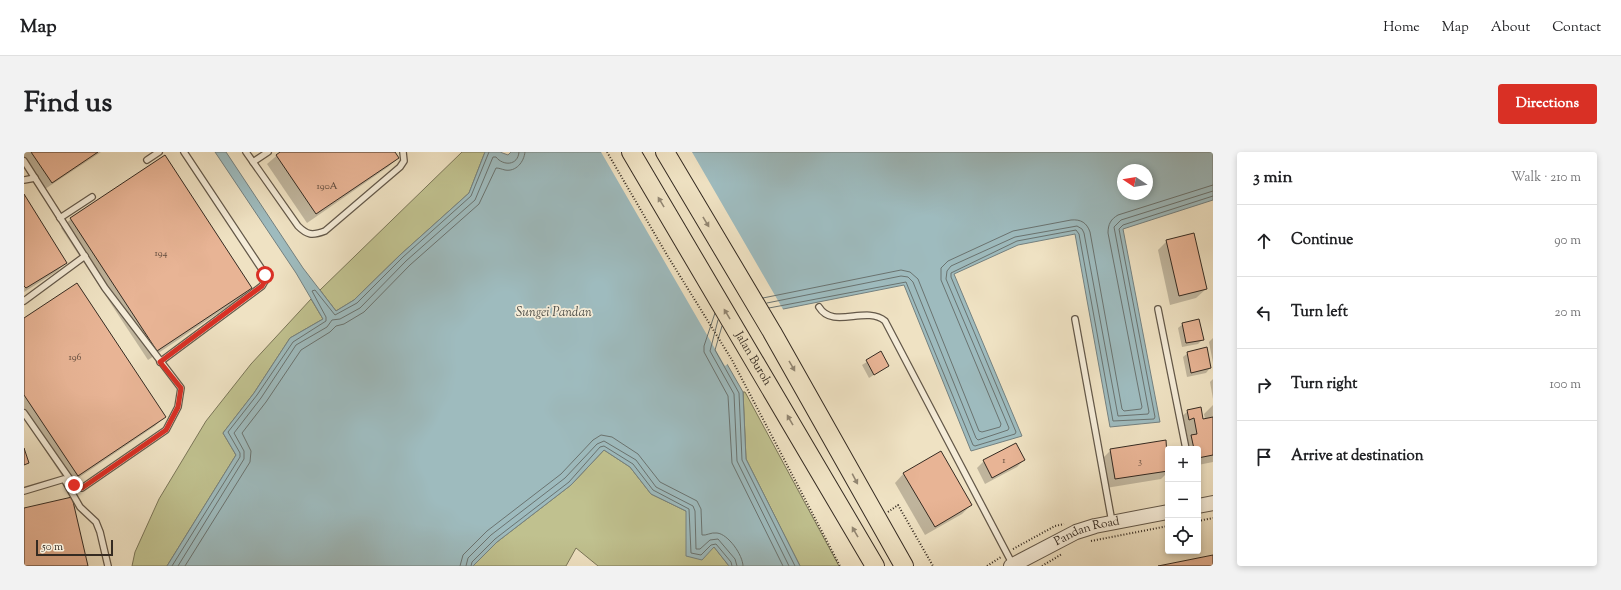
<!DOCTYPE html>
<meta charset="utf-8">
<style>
:root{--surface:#fff;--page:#f2f2f2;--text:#202124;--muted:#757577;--line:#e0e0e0;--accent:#d93025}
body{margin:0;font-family:"Sorts Mill Goudy",serif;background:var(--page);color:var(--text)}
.controls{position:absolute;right:12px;bottom:12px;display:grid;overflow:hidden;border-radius:4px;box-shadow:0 2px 6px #0003}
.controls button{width:36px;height:36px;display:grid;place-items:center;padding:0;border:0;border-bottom:1px solid var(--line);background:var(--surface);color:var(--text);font:20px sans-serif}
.compass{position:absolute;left:1093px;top:12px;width:36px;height:36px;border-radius:50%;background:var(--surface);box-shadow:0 2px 6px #0003;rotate:282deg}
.scale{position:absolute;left:12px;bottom:10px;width:77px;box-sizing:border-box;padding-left:4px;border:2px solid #352b22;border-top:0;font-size:11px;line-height:14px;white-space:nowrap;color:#352b22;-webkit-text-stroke:3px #f5ecd8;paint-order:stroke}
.stop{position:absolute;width:12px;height:12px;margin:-9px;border:3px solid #d93025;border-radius:50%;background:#fff}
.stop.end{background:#d93025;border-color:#fff;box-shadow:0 1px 4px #0008}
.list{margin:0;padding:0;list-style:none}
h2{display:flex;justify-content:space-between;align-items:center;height:52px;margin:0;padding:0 16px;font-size:17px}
h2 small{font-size:13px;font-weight:400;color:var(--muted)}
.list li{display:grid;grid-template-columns:26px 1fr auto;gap:12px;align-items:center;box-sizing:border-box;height:72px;padding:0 16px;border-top:1px solid var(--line)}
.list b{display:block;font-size:15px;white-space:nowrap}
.list em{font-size:13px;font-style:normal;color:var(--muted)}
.icon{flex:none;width:22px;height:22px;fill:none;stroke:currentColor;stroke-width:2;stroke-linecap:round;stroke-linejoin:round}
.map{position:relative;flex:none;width:1189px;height:414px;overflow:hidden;border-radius:4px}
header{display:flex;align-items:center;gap:24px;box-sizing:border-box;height:56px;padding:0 20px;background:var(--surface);border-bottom:1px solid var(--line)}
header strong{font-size:19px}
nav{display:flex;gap:22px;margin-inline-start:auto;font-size:14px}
.intro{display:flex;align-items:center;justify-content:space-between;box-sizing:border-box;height:96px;padding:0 24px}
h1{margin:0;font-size:28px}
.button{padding:10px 18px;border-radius:4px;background:var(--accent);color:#fff;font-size:14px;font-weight:700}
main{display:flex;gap:24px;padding:0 24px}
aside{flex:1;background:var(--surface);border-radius:4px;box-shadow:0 2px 6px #0003}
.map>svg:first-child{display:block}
</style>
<header>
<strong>Map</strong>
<nav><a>Home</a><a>Map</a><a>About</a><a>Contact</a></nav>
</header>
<div class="intro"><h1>Find us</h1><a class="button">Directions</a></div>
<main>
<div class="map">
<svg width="1189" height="414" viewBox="0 0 1189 414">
<rect width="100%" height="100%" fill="#efe2c3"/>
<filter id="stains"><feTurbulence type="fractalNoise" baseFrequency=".005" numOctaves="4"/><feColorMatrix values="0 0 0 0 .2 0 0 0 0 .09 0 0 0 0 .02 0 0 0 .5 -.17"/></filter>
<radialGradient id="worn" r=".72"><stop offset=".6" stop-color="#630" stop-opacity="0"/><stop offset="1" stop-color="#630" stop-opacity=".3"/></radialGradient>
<g fill="#c0c18f" stroke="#7a7658">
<polygon points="438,0 461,0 445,41 376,103 330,148 312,159 296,138"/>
<polygon points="287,147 299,167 266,186 230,241 199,281 212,303 143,414 108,414 111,400 135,347 182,269 227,212"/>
<polygon points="719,240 721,240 815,414 776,414 722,307"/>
<polygon points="580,298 606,315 627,342 662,359 705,414 574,414 552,396 542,414 449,414 473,390 547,333"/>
</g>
<path fill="#9ebbbe" stroke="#748180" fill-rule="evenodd" d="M191,0H202L279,116L312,159L330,148L376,103L445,41L461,0H476L484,3L487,0H1189V48L1099,77L1136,270L1086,275L1051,82L994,93L930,122L998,284L947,299L880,133L704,168L695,198L719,240L722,307L776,414H705L690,395L678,408L662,404V359L627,342L606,315L580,298L547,333L473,390L449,414H143L212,303L199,281L230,241L266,186L299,167L272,121ZM1099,18H1123V42H1099Z"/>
<polygon fill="#efe2c3" points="577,0 668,0 760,159 705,170 697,197 705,211 701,214"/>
<g fill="#0003">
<polygon points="0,0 77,0 18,39 0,12"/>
<polygon points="257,0 370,0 374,6 364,15 283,71 243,12"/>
<polygon points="140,5 227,136 218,145 124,208 37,76 47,67"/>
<polygon points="0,44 42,111 32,120 0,140"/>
<polygon points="1143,89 1182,137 1172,146 1146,153 1134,98"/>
<polygon points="0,167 140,265 131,274 44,333 0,266"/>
<polygon points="1159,172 1179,187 1174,192 1158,195 1154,176"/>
<polygon points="1189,186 1189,211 1185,190"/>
<polygon points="857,201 864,214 845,226 838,213"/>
<polygon points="1164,201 1186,216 1182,221 1163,225 1159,205"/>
<polygon points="1189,227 1189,247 1186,230"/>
<polygon points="1189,253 1189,310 1174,313 1174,297 1159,297 1158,293 1164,288 1161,275 1156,276 1154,268 1164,259 1178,268 1181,267 1180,262"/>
<polygon points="1141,289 1144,320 1137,327 1082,336 1078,307 1087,298"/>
<polygon points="992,292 1000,308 993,315 961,332 953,316 960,309"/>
<polygon points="880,321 947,353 938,362 901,383 871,331"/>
</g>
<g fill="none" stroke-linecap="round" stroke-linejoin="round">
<g stroke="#6a7370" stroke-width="1">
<path d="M739,146L877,118L886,120L894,127L955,279L958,280L976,275L977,272L917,128V116L924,109L989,79L1047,68C1057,67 1063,71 1066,80L1098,257L1100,259L1117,257L1118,255L1084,81C1084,72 1087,67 1094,63L1189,33"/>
<polyline points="743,151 877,124 884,125 889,130 952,286 954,288 984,278 985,276 922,127 923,119 927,114 991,85 1053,74 1058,77 1060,81 1094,264 1124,262 1125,260 1090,75 1097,68 1189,39"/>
<polyline points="745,156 882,130 949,293 951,294 991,282 992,280 927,125 927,121 993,89 1052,78 1055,82 1089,269 1130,267 1131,265 1095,77 1099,73 1189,44"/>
<polyline points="691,161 680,194 680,200 704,244 708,311 759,414"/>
<polyline points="694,168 686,199 710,242 713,309 765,414"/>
<polyline points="698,174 691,198 715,241 718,308 771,414"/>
<polyline points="148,414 216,305 216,301 204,280 233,243 269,190 302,169 302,165 288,139 291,138 311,163 333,151 379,105 447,44 465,0"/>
<path d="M154,414L220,307V299L210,281L237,246L272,193L303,175L308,168L316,167L336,156L382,109L451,48L469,5H472C479,14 494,14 495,0"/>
<path d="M161,414L226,310L227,299L218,281L242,250L277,198L306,180L312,174L320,172L340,160L386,113L455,52L472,16C475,16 477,17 481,18C492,20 500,10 501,0"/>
<path d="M436,414L439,403L463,379L537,322L569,288L577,283L588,285L614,302L636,330L673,349L677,357L678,383C682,384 687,380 693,381C704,382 719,403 719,414"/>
<polyline points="442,414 444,406 467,383 541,326 573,292 580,289 612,308 632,335 669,354 671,359 672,397 676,397 686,388 694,387 711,407 713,414"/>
<polyline points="447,414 448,410 471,387 545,330 576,295 580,294 609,312 629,338 665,357 667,401 677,403 687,393 692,392 707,410 708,414"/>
</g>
</g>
<g fill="#e8b495" stroke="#352b22">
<polygon points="7,0 74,0 28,31"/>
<polygon points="256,0 371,0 375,6 292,62 252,3"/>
<polygon points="141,3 228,136 133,199 46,66"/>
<polygon points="0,42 43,111 2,136 0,134"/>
<polygon points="1170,81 1183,137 1155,144 1142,88"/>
<polygon points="53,131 142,265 54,324 0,243 0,166"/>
<polygon points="1175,167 1180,188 1162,191 1158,171"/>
<polygon points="1183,195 1187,216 1167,221 1163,200"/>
<polygon points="857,199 865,214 850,223 842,208"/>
<polygon points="1177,255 1179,267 1189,265 1189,303 1174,306 1174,297 1170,297 1167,283 1173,282 1170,266 1165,268 1163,258"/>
<polygon points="1142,288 1144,319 1091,327 1086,297"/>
<polygon points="992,291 1001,308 968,326 959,308"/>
<polygon points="0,296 5,311 0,313"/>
<polygon points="917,299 948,353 911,375 879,321"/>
<polygon points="48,345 64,414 0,414 0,356"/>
<polygon points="1189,403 1189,414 1134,414"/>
</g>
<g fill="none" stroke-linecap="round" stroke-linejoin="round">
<defs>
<g id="service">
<path d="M222,0L274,74C283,83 288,84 301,79L376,15L380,9L379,0"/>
<polyline points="123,8 135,0"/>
<polyline points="0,9 81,136 157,236 154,255 142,278 58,336 50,333 0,261"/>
<polyline points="229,10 244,0"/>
<polyline points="0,28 11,26"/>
<polyline points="36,66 68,45"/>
<polyline points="0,149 61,104"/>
<path d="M795,155C809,178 842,153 861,169L989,413"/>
<polyline points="1134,157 1162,297"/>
<polyline points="1051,167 1088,370"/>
<polyline points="136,210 238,134 241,129 239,119 160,0"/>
<polyline points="0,339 40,327 56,355 72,370 76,380 84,414"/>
</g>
<g id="tertiary">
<polyline points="1174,354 1189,351"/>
<path id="s1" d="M987,414L1052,380L1071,374L1144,360"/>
</g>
<g id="trunk">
<path id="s2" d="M607,0L851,414"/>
<polyline points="641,0 748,180 880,414"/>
</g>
</defs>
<use href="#service" stroke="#64594a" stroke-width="8"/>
<use href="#tertiary" stroke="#64594a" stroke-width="16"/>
<use href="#trunk" stroke="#352b22" stroke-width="20"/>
<g stroke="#352b22" stroke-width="2" stroke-dasharray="1 2" stroke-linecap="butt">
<polyline points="583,0 643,103 708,208 816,414"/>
<polyline points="864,360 874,353 909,414"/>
<polyline points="1174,369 1189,366"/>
<polyline points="1067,389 1144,374"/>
<polyline points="989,397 1031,374 1040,372"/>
<polyline points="963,414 977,405"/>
<polyline points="1018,414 1038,402"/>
</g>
<use href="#service" stroke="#f5ecd8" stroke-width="5.5"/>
<use href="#tertiary" stroke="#f5ecd8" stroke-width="14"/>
<use href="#trunk" stroke="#efe2c3" stroke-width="18"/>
</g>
<defs><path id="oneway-solid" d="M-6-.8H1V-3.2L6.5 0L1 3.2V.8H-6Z"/></defs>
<g fill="#928672">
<use href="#oneway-solid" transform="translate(637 50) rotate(-121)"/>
<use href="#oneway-solid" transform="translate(682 70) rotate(59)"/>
<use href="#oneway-solid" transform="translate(703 162) rotate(-121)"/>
<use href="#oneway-solid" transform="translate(768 214) rotate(60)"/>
<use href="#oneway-solid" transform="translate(766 268) rotate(-120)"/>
<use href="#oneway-solid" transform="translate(831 327) rotate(62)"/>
<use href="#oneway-solid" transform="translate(831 380) rotate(-120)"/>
</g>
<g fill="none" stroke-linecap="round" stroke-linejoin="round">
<polyline stroke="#d93025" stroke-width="5" points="50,333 58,336 142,278 154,255 157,236 136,210 238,134 241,129 241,123"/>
</g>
<g text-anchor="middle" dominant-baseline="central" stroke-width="3.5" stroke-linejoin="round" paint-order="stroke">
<g font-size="10" fill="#624d3f">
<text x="303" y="34">190A</text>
<text x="137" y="101">194</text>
<text x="51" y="205">196</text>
<text x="980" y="308">1</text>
<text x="1116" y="309">3</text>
</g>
<g font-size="12" fill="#352b22" stroke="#f5ecd8">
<text stroke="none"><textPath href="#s2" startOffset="240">Jalan Buroh</textPath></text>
<text stroke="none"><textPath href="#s1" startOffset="84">Pandan Road</textPath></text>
</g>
<g font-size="13" font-style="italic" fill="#4f4f49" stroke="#f5ecd8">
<text x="530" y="161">Sungei Pandan</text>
</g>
</g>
<rect width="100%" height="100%" filter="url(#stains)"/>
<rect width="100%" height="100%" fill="url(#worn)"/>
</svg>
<div class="controls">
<button>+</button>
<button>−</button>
<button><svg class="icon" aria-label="locate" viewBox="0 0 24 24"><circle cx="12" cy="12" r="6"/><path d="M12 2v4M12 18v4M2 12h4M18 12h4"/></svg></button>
</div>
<svg class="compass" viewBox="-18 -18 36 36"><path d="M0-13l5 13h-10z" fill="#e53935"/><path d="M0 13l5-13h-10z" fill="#757577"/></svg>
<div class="scale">50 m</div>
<div class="stop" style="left:241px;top:123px"></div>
<div class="stop end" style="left:50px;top:333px"></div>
</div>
<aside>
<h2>3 min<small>Walk · 210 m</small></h2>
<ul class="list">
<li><svg class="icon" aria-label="ahead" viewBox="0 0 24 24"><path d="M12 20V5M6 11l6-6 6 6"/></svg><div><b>Continue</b></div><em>90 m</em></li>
<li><svg class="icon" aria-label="left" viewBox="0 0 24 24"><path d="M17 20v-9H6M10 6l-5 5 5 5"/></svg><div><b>Turn left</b></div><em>20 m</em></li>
<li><svg class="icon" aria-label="right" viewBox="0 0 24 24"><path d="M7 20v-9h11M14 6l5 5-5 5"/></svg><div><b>Turn right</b></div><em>100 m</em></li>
<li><svg class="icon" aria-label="arrive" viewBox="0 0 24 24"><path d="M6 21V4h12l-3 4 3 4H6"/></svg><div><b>Arrive at destination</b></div></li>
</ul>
</aside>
</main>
